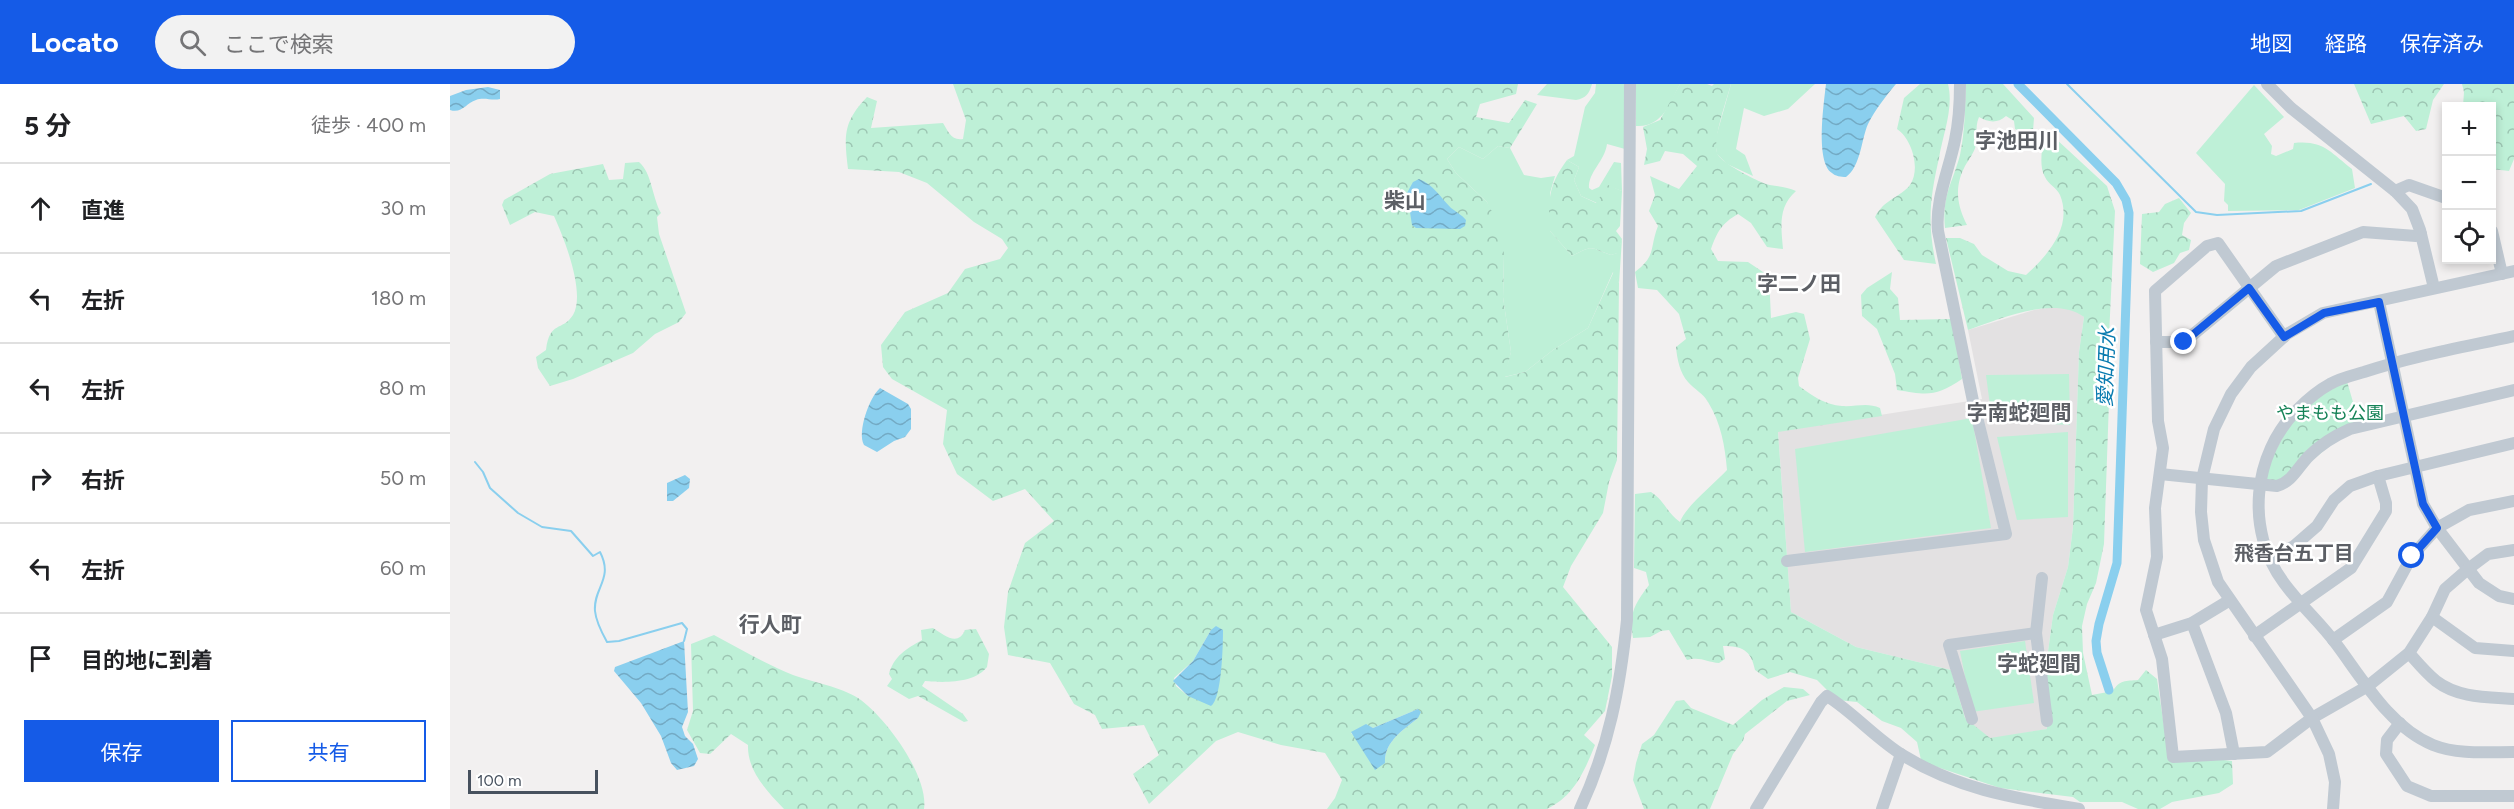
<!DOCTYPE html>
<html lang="ja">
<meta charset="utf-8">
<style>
:root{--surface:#fff;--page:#f2f2f2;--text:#202124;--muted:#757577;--line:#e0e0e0;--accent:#155be7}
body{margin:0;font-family:Figtree,"Noto Sans JP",sans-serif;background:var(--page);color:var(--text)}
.controls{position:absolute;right:18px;top:18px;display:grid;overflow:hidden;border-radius:0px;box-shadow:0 3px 9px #0003}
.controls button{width:54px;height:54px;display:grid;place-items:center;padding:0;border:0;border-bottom:2px solid var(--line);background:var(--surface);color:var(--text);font:30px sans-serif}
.scale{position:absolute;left:18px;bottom:15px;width:130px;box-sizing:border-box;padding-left:6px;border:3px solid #47515e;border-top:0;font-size:16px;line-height:21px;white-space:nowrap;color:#47515e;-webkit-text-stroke:4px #fff;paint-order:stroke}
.stop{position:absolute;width:18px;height:18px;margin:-14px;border:4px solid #155be7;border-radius:50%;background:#fff}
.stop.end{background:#155be7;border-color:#fff;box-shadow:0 2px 6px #0008}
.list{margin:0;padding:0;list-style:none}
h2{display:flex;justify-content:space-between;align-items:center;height:78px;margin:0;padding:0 24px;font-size:26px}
h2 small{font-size:20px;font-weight:400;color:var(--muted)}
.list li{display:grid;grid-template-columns:39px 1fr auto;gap:18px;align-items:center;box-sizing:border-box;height:90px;padding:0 24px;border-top:2px solid var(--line)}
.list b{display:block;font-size:22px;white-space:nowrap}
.list em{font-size:20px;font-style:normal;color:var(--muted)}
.actions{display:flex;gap:12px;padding:18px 24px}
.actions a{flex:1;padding:14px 0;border:2px solid var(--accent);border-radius:0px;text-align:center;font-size:21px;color:var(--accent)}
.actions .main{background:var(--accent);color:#fff}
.icon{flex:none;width:33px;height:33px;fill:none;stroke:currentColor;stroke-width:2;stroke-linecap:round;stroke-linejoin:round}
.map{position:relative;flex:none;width:2064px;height:725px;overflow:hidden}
header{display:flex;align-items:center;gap:36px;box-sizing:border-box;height:84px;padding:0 30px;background:var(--accent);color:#fff}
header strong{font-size:28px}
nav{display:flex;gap:33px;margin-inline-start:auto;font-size:21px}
.search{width:420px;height:54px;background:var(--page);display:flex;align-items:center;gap:15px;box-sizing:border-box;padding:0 21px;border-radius:33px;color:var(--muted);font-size:22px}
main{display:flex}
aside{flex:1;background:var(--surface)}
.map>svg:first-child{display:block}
</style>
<header>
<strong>Locato</strong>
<div class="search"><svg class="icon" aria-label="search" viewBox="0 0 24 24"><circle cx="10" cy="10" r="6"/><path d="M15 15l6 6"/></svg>ここで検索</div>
<nav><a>地図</a><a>経路</a><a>保存済み</a></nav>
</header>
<main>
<aside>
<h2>5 分<small>徒歩 · 400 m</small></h2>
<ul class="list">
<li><svg class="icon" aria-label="ahead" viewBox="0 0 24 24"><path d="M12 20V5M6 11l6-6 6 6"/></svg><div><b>直進</b></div><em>30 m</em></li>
<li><svg class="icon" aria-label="left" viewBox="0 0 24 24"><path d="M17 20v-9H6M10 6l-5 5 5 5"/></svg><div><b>左折</b></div><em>180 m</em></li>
<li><svg class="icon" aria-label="left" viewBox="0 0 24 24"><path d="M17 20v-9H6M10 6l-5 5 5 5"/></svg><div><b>左折</b></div><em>80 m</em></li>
<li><svg class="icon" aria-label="right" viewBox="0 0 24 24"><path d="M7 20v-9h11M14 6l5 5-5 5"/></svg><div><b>右折</b></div><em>50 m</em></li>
<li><svg class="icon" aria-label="left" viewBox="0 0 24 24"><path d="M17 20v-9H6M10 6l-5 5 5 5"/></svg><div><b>左折</b></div><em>60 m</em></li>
<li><svg class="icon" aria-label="arrive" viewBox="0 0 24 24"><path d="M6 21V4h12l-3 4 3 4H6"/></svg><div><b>目的地に到着</b></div></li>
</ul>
<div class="actions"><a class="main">保存</a><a>共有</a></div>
</aside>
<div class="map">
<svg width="2064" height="725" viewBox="0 0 2064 725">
<defs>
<pattern id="forest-crowns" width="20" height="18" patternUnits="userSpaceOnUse" patternTransform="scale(1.5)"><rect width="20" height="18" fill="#bef0d7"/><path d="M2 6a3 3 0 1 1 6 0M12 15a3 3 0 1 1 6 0" fill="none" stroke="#9cc5b2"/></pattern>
<pattern id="water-waves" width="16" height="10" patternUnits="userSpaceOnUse" patternTransform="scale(1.5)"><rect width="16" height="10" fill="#8acfee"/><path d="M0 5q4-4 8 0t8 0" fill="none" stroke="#73aac4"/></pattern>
</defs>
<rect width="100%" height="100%" fill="#f2f0f0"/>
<polygon fill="#e3e1e2" points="1603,223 1624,225 1634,233 1629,268 1623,443 1618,483 1603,531 1596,582 1597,645 1540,655 1515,634 1501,586 1406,563 1341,528 1328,347 1532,315 1518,246 1584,226"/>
<g fill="#bef0d7">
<path d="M1097,0H1142C1139,10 1136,14 1126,16L1087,11Z"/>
<path d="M1146,0H1175V65L1157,60C1155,77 1138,88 1139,104L1142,106L1149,103L1164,78L1171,79L1172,107L1158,102L1147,119L1131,112L1124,96L1129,83L1117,76L1124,72L1135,23L1145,9Z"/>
<path d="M1186,0H1230C1220,19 1212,44 1186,42Z"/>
<polygon points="1281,0 1365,0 1338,25 1314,32 1294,24 1286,65 1295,71 1303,92 1277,80 1267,70 1265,57"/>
<path d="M1804,1L1834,33L1814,50L1822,62L1821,70L1826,72L1843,65L1844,59C1873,56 1880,68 1902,85L1905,104L1849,126L1778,127V121L1774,117L1775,100L1746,69Z"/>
<path d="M1048,62L1060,64L1074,91L1091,94L1105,92L1100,109V147L1122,172C1145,160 1139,164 1161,171L1167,169L1172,155L1169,199L1163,188L1138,244L1103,266L1075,288L1054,293L1061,268L1053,213L1054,172L1037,118L1006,89L997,75L1009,63L1033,75Z"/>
<polygon points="1619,290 1620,341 1542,337 1536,291"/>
<polygon points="1522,334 1541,444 1355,468 1345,365"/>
<polygon points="1618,348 1618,433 1567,436 1547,353"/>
<polygon points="1575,557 1584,619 1522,628 1510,567"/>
</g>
<g fill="url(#forest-crowns)" fill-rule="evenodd">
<path d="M503,0H1068L1066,10L1030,20L1026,33L1059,39L1075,16L1087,20L1060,64L1048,62L1033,75L1009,63L997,75L1006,89L1037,118L1052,147L1054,171L1053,213L1061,268L1055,293L1075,288L1103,266L1138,244L1164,187L1169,199L1167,376L1159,398L1153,429L1121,482L1113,503L1162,563V592L1155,627L1134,651L1145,661C1134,688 1124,712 1097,725H877L885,714L892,696L875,669L831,661L788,648L766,657L699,720L683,690L709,671L694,641L652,645L645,631L624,620L600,579L558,571L554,543L558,508L575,459L604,437L575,405L543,417L507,390L493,360L497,326L442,295L433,283L431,261L455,228L498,209L515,185L550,175L558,164L552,155L524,138L477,99L449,88L398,85C394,52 393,38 417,13L427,17L421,44L493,39C498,47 501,57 513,55L516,36ZM761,546H773L769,594L738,612L726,602L724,594L743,577ZM968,625V634C953,646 934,658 935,679L901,649L916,641L923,644Z"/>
<path d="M1230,0H1257L1262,2L1264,0H1281C1277,15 1261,59 1268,71C1274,80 1300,93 1311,98C1320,103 1334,101 1346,107C1328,123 1331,142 1333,165L1317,163L1301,139L1288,130C1272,139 1267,148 1261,165L1268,177L1298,178L1319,192L1321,234L1346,228L1354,230L1360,255L1348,294L1349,302C1363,312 1375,321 1392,322C1406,323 1417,318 1430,324L1432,332L1328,348L1341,528L1406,563L1501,586L1515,634L1540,654L1597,645L1596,582L1603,531L1618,483L1623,443L1629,268L1634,233C1604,211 1550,235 1518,246L1496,154H1510L1524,160L1532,171L1558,187L1576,191C1598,171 1623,143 1610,111C1607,104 1598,100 1595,93C1589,83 1592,67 1593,56L1605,54L1657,102L1665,127L1659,252V317L1654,460L1646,499L1637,520L1632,542L1633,569L1642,611L1663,607C1669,596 1676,597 1688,596L1696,586L1707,595L1718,669L1782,677L1783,700L1769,709L1722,718L1710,725H1688L1672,718H1630L1623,713L1550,704L1475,679L1471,676L1467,658L1451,644L1432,637L1407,618L1387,616L1367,596L1340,588L1318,595L1305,586C1301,566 1292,562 1273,562L1275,575L1269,579C1257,578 1250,572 1237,576L1219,546L1211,547L1200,553L1183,554C1179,529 1184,521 1199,501L1196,488L1184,484L1185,410L1201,408C1214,416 1217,429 1230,438C1235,423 1264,400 1277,386C1275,362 1271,339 1258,318C1254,310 1244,305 1238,298C1230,289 1227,275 1226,263L1236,255L1229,230L1207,206L1188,204L1185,188C1207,171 1199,165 1208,142L1199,127L1205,111L1200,92L1229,105L1247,82L1233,70L1215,67L1210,77L1194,81L1197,65L1193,43L1210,36Z"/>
<path d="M1470,0H1498C1504,24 1493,50 1489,74C1480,114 1477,139 1486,180L1454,176L1425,133C1434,115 1451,113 1460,101C1471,85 1462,55 1447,45L1454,14Z"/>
<path d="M1516,0H1553L1584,34L1583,47L1578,51L1565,45L1564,37L1556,32C1547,40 1538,38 1529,33C1524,45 1529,50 1526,61C1524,69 1519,75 1515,82C1504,103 1507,121 1517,141L1495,144C1492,110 1502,101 1510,71C1515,48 1515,23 1516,0Z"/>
<polygon points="1904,0 1994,0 1983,16 1976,45 1966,47 1954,32 1921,40"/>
<polygon points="2012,0 2064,0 2064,75 2059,87 2042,85 2042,22 2013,22 2014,8"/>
<path d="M1117,76L1129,83L1124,96L1131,112L1146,119L1158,101L1172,107L1170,142L1166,147L1172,155L1168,169L1161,171C1139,164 1145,160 1122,172L1100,147C1098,116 1098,102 1117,76Z"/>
<path d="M189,78C202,89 202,113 211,129L207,133L209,150L236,229L229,238L205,250L183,269L123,295L100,302L88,284L86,273L96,266C100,236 112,248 123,231C136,209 114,154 104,132L85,128L60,141L52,121L54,116L100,90L153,80L159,96L173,95L175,79Z"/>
<polygon points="1729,114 1741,129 1734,139 1732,151 1741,156 1739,166 1730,169 1724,179 1703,188 1690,180 1692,130 1709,128 1715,120"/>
<path d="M1442,188L1440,205L1448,214L1450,236L1502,235L1512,295C1486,313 1477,311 1447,306L1445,290L1427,245L1412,232L1411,211L1417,204Z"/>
<polygon points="1896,294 1910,342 1900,345 1841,394 1808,401 1847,326"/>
<path d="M483,544C494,551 508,563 515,546L526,545L539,570L537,583C525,599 495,599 475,597L472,602L513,630L518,637L514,638L468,612L459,615L437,602L442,595L439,590C444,572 456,565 472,556L471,546Z"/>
<path d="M264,551C290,565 316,580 343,591C362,598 391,603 408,614C435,632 479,692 474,725H334C317,707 297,687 298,661L281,650L260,670L250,669L237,646L243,627L241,560Z"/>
<polygon points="1334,603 1353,605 1360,611 1337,617 1295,650 1293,657 1283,670 1260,725 1194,725 1183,696 1186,679 1192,660 1204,651 1226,617 1234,616 1241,624 1283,641 1312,616"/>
</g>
<g fill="url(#water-waves)">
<path d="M1376,0H1446C1436,12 1425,26 1418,40C1411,56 1411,82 1396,93C1391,93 1385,92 1382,89C1365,78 1374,18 1376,0Z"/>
<path d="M38,3L50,6V15C42,17 34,13 26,16C16,19 12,30 0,26V12L16,6Z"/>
<path d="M969,95C984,101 990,113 1001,124C1006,128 1012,131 1016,136L1015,142L1010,145L966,144L962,141L957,109L963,98Z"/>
<path d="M430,304L458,320L461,325V345L455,353L444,357L427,368L414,361C407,348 419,314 430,304Z"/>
<polygon points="235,391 240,395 239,404 223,417 217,417 217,399"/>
<path d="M766,542L773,546C773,560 772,615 761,622L738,612L723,597L743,577L761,546Z"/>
<polygon points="234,557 238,628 232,643 235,652 243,660 248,675 244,682 227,686 221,679 211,652 191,619 164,587 165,583"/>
<path d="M968,625L971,628L968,634C953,646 934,658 935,679L925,686L901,648L916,640L923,644Z"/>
</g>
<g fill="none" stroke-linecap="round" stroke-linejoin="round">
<g stroke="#8acfee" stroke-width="2">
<polyline points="1617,0 1746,128 1767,131 1851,127 1921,100"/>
<path d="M25,378L33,388L40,404L68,429L92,443L121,447L143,472L150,468C164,495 143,504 145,527C146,538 152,549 157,558L169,557L232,539L237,545L234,557"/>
</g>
<polyline stroke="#8acfee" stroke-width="9" points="1568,0 1666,99 1676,116 1679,129 1667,479 1649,540 1646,557 1647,569 1659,606"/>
<g stroke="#c0c9d2" stroke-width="12">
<polyline points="1817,0 1841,24 1945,107 1962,125 1970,146 1984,204"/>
<polyline points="1945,107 1959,101 1996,114"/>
<polyline points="2042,147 2052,190"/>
<polyline points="1929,218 1973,420 1987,444 2029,499 2049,512 2064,515"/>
<path d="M2064,252C2014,263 1963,272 1914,288C1904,291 1890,294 1880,300C1869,306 1857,316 1848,325C1802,370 1795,447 1834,499C1850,521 1871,539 1887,561C1913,596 1941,644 1983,661C2008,671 2038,668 2064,668"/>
<polyline points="1834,253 1768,159 1757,162 1705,207 1708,337 1713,364 1705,424 1707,473 1696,526 1712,575 1723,673 1817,668 1862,634 1918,602 1959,569 1982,533 1995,505 2018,485 2038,470 2064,466"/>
<polyline points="1706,258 1734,258 1826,182 1913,148 1966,152 1971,150"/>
<path d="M1710,390L1827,402C1842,398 1848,383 1859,372C1871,360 1884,352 1900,345L2064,306"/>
<polyline points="1819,475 1844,462 1867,442 1884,416 1900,402 1928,392 2064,359"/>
<path d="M1337,477L1556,450L1523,317L1488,147C1485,116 1499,86 1505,56C1509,37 1510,19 1510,0"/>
<polyline points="1592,494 1586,549 1597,637"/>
<polyline points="1982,533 2025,564 2064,567"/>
<polyline points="1742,539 1776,629 1784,670"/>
<polyline points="1704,551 1742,539 1780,516"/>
<polyline points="1804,552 1901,484 1936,427 1936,419 1928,392"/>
<polyline points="1883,556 1937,518 1962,472 1987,444 2019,426 2064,417"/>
<path d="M1959,569C1967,578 1976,589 1986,597C2008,614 2037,613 2064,615"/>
<polyline points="1522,635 1499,561 1586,549"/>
<polyline points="1950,639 1937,656 1936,670 1957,702 1981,712 2064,712"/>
<path d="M1130,725C1159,663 1170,604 1177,536L1180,0"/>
<path d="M1306,725L1371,618L1377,612C1404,629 1426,655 1454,672C1510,706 1565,714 1629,725"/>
<polyline points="1432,725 1451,670"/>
<polyline points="1883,725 1885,698 1879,670 1862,634 1768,498 1754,456 1751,428 1752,395 1764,345 1781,310 1801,283 1837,250 1873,229 2064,187"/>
</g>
</g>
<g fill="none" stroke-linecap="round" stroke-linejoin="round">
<polyline stroke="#155be7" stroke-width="8" points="1734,258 1799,204 1834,253 1874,229 1929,218 1973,420 1987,444 1962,472"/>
</g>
<g text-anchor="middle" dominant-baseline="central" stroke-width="5" stroke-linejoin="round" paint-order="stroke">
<g font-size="18" fill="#158257" stroke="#fff">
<text x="1880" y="329">やまもも公園</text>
</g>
<g font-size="20" font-style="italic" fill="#097baf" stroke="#fff">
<text transform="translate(1656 283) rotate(-88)">愛知用水</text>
</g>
<g font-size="20" font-weight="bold" fill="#5c5f65" stroke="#fff">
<text x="1844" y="469">飛香台五丁目</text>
</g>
<g font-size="21" font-weight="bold" fill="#5c5f65" stroke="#fff">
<text x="1567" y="56">字池田川</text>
<text x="955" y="116">柴山</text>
<text x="1349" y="199">字二ノ田</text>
<text x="1569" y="328">字南蛇廻間</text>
<text x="320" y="540">行人町</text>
<text x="1589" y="579">字蛇廻間</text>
</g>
</g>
</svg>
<div class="controls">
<button>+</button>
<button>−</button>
<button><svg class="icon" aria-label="locate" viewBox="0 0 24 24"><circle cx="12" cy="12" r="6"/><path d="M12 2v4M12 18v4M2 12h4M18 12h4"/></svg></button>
</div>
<div class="scale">100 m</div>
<div class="stop" style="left:1962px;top:472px"></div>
<div class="stop end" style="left:1734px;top:258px"></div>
</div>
</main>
